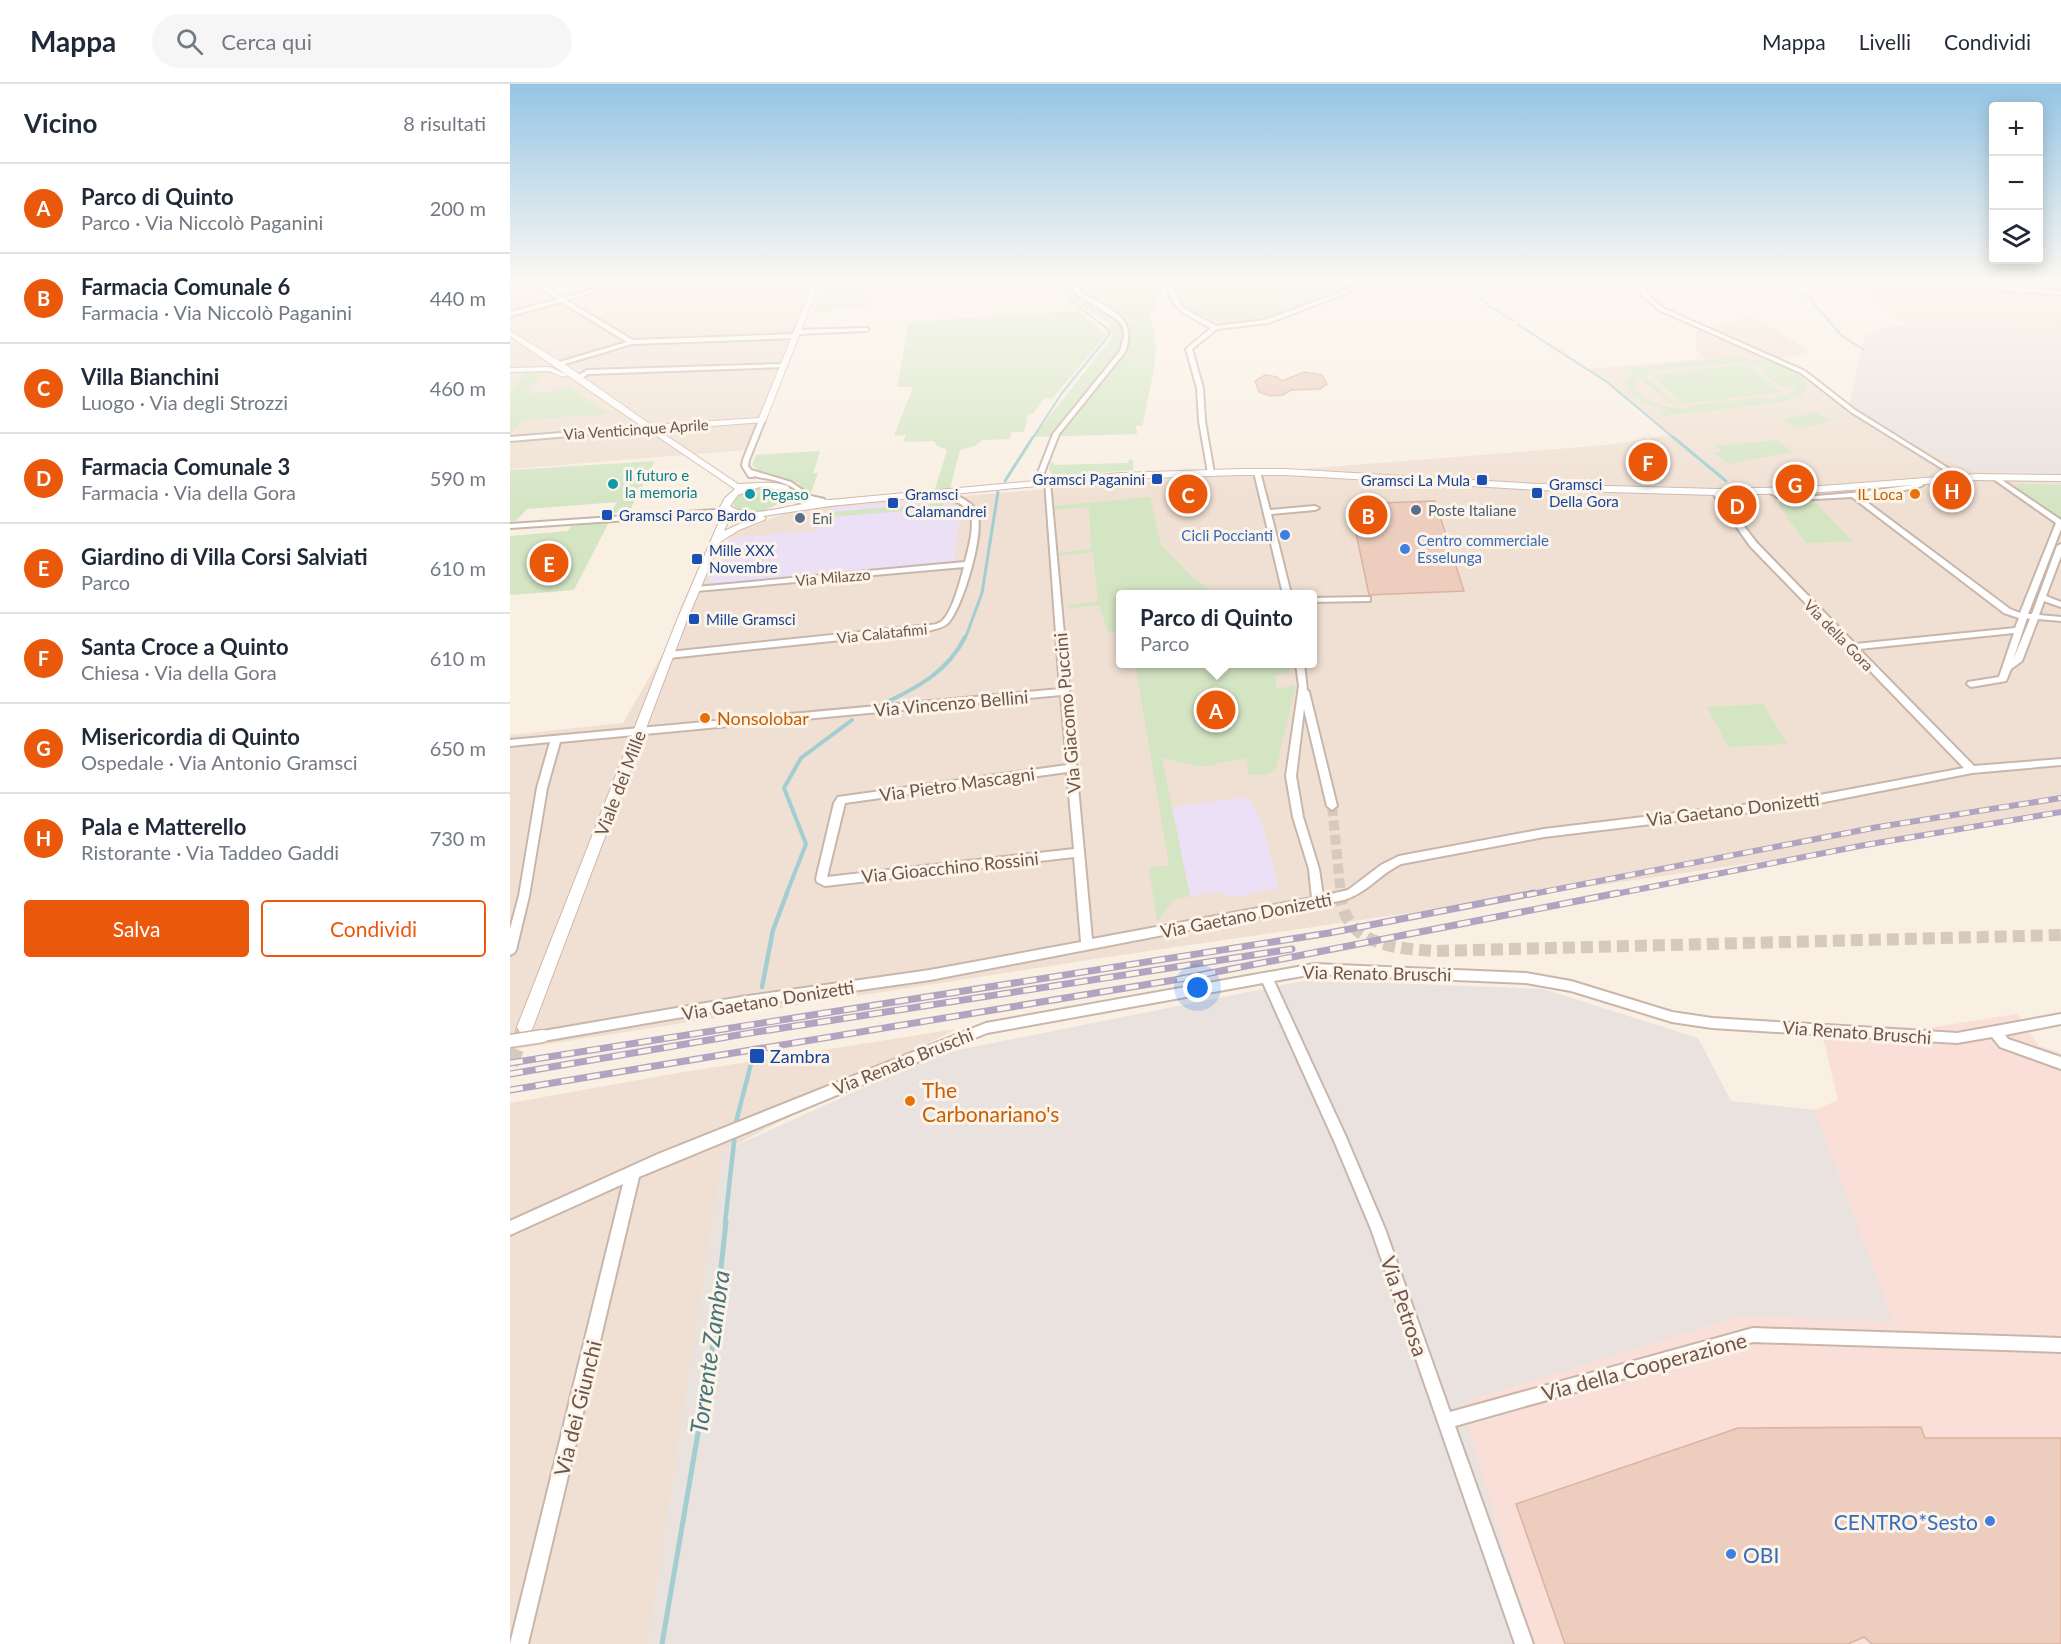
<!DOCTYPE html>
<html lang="it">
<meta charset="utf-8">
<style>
:root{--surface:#fff;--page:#f6f6f7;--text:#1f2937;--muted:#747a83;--line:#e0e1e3;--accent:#ea580c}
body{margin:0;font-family:Lato,sans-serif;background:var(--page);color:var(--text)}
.controls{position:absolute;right:18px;top:18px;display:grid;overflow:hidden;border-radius:6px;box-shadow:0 3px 15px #0003}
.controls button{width:54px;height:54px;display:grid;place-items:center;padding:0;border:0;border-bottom:2px solid var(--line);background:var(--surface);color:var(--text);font:30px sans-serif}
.you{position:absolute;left:688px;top:904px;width:21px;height:21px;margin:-15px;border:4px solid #fff;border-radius:50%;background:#1a73e8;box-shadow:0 0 0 9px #1a73e833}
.badge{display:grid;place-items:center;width:39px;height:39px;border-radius:50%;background:var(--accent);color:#fff;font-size:20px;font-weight:700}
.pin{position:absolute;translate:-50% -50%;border:3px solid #fff;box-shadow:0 2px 6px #0006}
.popup{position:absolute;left:606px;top:506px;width:201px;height:78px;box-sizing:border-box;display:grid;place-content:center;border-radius:6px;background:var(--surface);filter:drop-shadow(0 2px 4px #0005);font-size:20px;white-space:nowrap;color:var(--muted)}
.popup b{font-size:22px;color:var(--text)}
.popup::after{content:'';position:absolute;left:50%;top:100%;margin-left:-12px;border:12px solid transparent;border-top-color:var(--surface)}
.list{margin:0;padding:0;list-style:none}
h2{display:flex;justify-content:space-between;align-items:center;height:78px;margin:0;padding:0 24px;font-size:26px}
h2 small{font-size:20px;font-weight:400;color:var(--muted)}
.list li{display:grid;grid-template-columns:39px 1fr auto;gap:18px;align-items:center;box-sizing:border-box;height:90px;padding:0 24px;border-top:2px solid var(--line)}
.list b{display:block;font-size:22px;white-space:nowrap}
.list p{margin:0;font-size:20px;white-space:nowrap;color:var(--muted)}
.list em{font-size:20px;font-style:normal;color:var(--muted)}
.actions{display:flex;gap:12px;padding:18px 24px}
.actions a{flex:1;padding:14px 0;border:2px solid var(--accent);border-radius:6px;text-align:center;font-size:21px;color:var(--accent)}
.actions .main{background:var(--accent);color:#fff}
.icon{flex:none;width:33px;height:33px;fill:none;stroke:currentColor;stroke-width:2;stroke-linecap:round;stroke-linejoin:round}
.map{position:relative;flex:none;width:1551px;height:1560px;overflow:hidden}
header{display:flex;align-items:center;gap:36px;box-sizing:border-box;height:84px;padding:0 30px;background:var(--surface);border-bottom:2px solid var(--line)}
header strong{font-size:28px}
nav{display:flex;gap:33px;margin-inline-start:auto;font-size:21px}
.search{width:420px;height:54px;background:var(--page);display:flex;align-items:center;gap:15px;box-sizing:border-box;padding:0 21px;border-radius:33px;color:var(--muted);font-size:22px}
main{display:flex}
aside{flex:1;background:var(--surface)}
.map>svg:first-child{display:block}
</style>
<header>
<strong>Mappa</strong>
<div class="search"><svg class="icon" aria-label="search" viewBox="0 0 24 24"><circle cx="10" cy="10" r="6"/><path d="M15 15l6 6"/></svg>Cerca qui</div>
<nav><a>Mappa</a><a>Livelli</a><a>Condividi</a></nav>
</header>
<main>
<aside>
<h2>Vicino<small>8 risultati</small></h2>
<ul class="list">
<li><span class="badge">A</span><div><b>Parco di Quinto</b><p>Parco · Via Niccolò Paganini</p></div><em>200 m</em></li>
<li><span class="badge">B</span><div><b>Farmacia Comunale 6</b><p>Farmacia · Via Niccolò Paganini</p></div><em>440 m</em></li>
<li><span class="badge">C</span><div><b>Villa Bianchini</b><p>Luogo · Via degli Strozzi</p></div><em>460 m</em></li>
<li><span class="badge">D</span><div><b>Farmacia Comunale 3</b><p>Farmacia · Via della Gora</p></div><em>590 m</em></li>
<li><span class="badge">E</span><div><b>Giardino di Villa Corsi Salviati</b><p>Parco</p></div><em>610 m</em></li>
<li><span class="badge">F</span><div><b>Santa Croce a Quinto</b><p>Chiesa · Via della Gora</p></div><em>610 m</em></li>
<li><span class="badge">G</span><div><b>Misericordia di Quinto</b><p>Ospedale · Via Antonio Gramsci</p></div><em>650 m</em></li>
<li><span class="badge">H</span><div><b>Pala e Matterello</b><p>Ristorante · Via Taddeo Gaddi</p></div><em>730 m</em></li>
</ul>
<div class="actions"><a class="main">Salva</a><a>Condividi</a></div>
</aside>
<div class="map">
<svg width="1551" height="1560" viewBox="0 0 1551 1560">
<rect width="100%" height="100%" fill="#f9efe3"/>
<g fill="#f0e0d3" fill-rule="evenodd">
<polygon points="72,198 303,198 237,366 0,385 0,211 26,204 46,216 84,205"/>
<polygon points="1343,198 1490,198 1499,204 1551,207 1551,247 1399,242"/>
<path d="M1243,233L1301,267L1266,276L1392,353L1463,388L1551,389V725L1323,767L591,874L0,966V651L113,639L222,450L285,425L1097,361L1161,351L1079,285L1195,275L1185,265L1187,246ZM610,510H802V580H610Z"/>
<polygon points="446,945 214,1067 138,1560 0,1560 0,1019 168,989"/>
</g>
<polygon fill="#f9dfd8" points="1507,930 1529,962 1551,969 1551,1560 1023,1560 950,1319 1231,1232 1382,1237 1305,1026 1328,1016 1310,941 1418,944"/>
<g fill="#e9e2de">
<polygon points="1399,242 1551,247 1551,389 1463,388 1392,353 1339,323 1354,252 1377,243"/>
<polygon points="798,896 1033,905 1188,954 1221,1017 1305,1026 1383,1238 1231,1232 951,1319 1023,1560 138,1560 214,1067 428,970"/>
</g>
<g fill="#ece0f6">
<polygon points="431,416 451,424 444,477 198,500 220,454 305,447 311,432 327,423"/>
<polygon points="738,713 751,736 769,804 719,814 709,807 680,812 662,723"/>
</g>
<g fill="#d4e5c4" fill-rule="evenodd">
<polygon points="319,198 356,198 350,210 364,210 357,222 304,228 310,214 313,213 321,201 317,200"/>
<path d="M552,198H654L640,233C654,267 638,305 633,341L626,342L627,350L523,353L602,254L599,239L565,218Z"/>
<path d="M661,198H858C811,212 673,288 661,198Z"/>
<polygon points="569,227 596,251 542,315 534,314 523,330 518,330 514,348 501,348 500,355 472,356 465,362 450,366 440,404 425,405 437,366 427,362 424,357 393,358 396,351 384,352 403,303 387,303 399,238"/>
<path d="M1217,274C1245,274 1275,277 1296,297L1297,304L1291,312L1272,318L1154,332L1149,328L1161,326C1143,322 1120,317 1115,298L1124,288L1117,285ZM1234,278L1258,282L1251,287L1268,301L1287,304L1286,306L1269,314L1185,324L1256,315L1254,313L1176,322L1177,324C1159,324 1134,320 1124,303L1128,292L1157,317L1156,319L1166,321L1135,292H1129L1147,286Z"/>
<polygon points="1236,280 1272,308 1173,320 1141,291"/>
<polygon points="17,287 44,290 31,290 18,309 38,308 59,302 98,330 12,336 0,352 0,309"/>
<polygon points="1306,328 1321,337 1286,345 1272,336"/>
<polygon points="1266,356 1283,368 1218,380 1204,369 1211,367 1207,362"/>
<polygon points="308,367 310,368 303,389 308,389 300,411 288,399 251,389 242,381 246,371"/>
<polygon points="619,376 623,376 623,386 551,392 542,390 539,386 541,378 544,378 544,381 618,379"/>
<polygon points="145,377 119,428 101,429 107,418 17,425 6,437 0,438 0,386"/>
<polygon points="1509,400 1551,401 1551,435 1506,405 1504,402"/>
<path d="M251,403L270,405L274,412C265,428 238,432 224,423L223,417L229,410Z"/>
<polygon points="640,413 651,461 680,491 706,510 610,510 610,547 598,549 589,521 558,525 558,521 588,517 583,468 548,472 548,469 581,465 579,423 544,426 544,422"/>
<polygon points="1304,417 1343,457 1296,459 1267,419"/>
<polygon points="433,419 432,424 320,433 321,428"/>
<polygon points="99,438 64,506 0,511 0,452 58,447 62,442"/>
<polygon points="625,580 779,580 781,588 765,592 767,605 784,601 785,606 766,684 757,691 739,691 736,674 691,683 652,674 680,812 664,816 647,838 639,784 659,781"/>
<polygon points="1253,620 1277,660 1218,663 1197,623"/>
</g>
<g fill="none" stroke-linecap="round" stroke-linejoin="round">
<g stroke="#a2ced1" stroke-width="2">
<polyline points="953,198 978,221 1003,237"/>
<polyline points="1265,198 1299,214 1331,251 1354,266"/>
<polyline points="1007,240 1097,298 1165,355"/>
<polyline points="522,355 552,309 599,251 599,246 564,219 546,198"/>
</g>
<g stroke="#a2ced1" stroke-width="3">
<polyline points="1163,353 1216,397"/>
<polyline points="495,397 523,353"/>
<polyline points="455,555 472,509 488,408"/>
</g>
<g stroke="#a2ced1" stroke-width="4">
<path d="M377,618C410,602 438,587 455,553"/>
<polyline points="276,811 296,760 274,704 291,674 342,636"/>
</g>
<g stroke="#a2ced1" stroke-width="4.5">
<polyline points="252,903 263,846 277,809"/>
<polyline points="225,1042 242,976"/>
<polyline points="215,1139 225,1049"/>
</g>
<polyline stroke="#a2ced1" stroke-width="5" points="152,1560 202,1267 216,1138"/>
</g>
<g fill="#eccdbe" stroke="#ddb3a0" stroke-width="1.5">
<polygon points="794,288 812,291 817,300 810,305 781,306 773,311 760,312 749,308 745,297 755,291 767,293 772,297"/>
<polygon points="925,417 954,507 859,511 840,420"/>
<polygon points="1411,1343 1415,1354 1551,1354 1551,1560 1362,1560 1354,1553 1338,1560 1055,1560 1006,1420 1228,1344"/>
</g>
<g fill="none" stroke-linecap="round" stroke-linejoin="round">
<polyline stroke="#d6c9bd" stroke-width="10" stroke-dasharray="10 4.5" stroke-linecap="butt" points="822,722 831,811"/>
<path stroke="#d6c9bd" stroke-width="12" stroke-dasharray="12 6" stroke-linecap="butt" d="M830,809C835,861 882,864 924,867L1551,851"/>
<polyline stroke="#d6c9bd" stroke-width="16" stroke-dasharray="16 8" stroke-linecap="butt" points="0,980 14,945"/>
<defs>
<g id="street">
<polygon points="111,198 119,198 56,216 123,256 285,250 288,252 285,254 122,260 48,282 45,280 46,279 117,258 51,218 0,232 0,228 48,215 27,203 27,201 31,201 53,214"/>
<path d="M560,198H566L565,202C588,224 631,227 615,268L549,350L530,399L527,401L524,399L543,350L610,267L614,253L613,243L608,236L569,212L559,202Z"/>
<path d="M658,198H664L663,206L672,223L706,242L755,236L859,198H866L758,239L707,245L682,265L693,304L695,337L704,389L701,391L698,389L689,337L687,304L676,265L701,244C683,234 655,223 658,198Z"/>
<polygon points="1134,198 1139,198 1134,203 1137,210 1153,224 1295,287 1345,326 1454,394 1449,395 1341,328 1291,289 1149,226 1133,212 1128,203"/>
<polygon points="1396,198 1421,198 1551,207 1551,211"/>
<polygon points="358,244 358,246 356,247 287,250 284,248 287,246"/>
<polygon points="272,280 275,282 274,283 78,290 70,295 65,294 77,286"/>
<path d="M252,334L255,336L239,376L238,382L241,386L281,398L301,412L314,415V419C295,419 293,408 278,401C268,396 256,395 244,392L243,393H239L232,382L233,376L249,336Z"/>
<polygon points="128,343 131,345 130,346 0,357 0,353"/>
<polygon points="747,386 750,388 760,426 805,422 809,424 805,426 761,430 781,510 773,510 744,388"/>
<path d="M1482,392H1486L1551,436V445L1518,530H1522L1547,462L1551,460V472L1536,512L1551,518V523L1534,517L1529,531L1551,533V537L1528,535L1512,577L1501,585L1496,597L1461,603L1457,600L1458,598L1489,593L1504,549L1349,565L1464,682L1551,675V681L1462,689L1299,721L1034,753L891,780C870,790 857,809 834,816L420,896L231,923L33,957L29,956L27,952L29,948L33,947L231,913L420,886L571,858L564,773L315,802L307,798L306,795L324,719L328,713L557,681L551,611L50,658L37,704L19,812L6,866L4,869L0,871V845L9,812L27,704L40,658L0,662V656L550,605L535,397L540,398L582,855L802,814L799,785L783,733L776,692L789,602L786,580H794L797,606L799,608L827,722L822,726L817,722L794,625L786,692L793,733L809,785L813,812L838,806L871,781L889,772L1034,745L1299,713L1454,684L1340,566L1337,565V562L1240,462L1202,408L1208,407L1246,458L1345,560L1505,544L1509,534L1494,529L1342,413L1286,416L1267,413L1259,408V406L1286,412H1306L1353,408L1403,401L1406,400L1407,396H1411L1413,401L1407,404L1350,413L1500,525L1510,529L1546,439L1482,394ZM1517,534L1520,535L1503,576ZM557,688L564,765L317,793L335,719Z"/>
<path d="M432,408C443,408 463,418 467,428C475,449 453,522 439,538C434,544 425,545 418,547L159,574L155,571L159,568L418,541C423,541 428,540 432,537C443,527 450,497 454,483L186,507L182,505L186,503L455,478C458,466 467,436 458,426C452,419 441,415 432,412Z"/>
<polygon points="215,423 219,425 218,427 207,430 0,444 0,440 206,426"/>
<polygon points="857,513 860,513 860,517 802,518 802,514"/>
<polygon points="804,880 1016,889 1061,897 1162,928 1202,934 1447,949 1551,930 1551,940 1495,951 1498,955 1551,973 1551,985 1490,963 1482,953 1447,959 1202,944 1162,938 1061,907 1016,899 804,890 764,897 836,1053 875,1145 940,1328 1243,1244 1551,1254 1551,1268 1243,1258 945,1342 1023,1560 1005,1560 861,1145 825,1059 753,899 477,949 129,1093 18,1560 0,1560 113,1100 0,1151 0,1137 148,1070 476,939"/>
</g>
<g id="secondary">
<path d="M304,198H310L255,338L148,346L228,400C246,400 260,396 278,402L284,412L288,414L320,416L611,389L730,385H776L1027,400L1206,405L1299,403L1467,390L1551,391V397L1467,396L1299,409L1206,411L1027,406L776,391H730L611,395L527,402L320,422L253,432L256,434L254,436L229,446L210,458L177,536L23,943L20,948L15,950L10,948L7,943L167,536L214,426L210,423L215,414L225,405L138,346H133V343L0,252V247L56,281L141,341L249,334ZM250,403L271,406L277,416L293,420C272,423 238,435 220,422L228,411ZM221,431L247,432L214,447Z"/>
<polygon points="40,283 57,291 53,293 39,287 0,288 0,284"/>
</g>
</defs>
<use href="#street" stroke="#c9b6ab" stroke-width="4"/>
<use href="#secondary" stroke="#ceb8ac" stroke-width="2"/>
<use href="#street" fill="#fff" fill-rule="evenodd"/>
<use href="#secondary" fill="#fff" fill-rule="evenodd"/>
<defs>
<g id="rail-far1">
<polyline points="1017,811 1368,743 1551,714"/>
<polyline points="1100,811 1355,761 1551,728"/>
</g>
<g id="rail">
<polyline points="0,979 819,849 1024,809"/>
<polyline points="0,990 240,949 782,865"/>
<polyline points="0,1006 670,895 1108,809"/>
</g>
</defs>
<use href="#rail-far1" stroke="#b1a4c1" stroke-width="6"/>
<use href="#rail" stroke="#b1a4c1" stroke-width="7"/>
<use href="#rail-far1" stroke="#fdf4e9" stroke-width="4" stroke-dasharray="10" stroke-linecap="butt"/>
<use href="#rail" stroke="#fdf4e9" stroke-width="4.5" stroke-dasharray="13" stroke-linecap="butt"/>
<defs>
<polyline id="street-bridge" points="0,957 33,952"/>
</defs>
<use href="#street-bridge" stroke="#c9b6ab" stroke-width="15" stroke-linecap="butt"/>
<use href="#street-bridge" stroke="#fff" stroke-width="12"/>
</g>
<linearGradient id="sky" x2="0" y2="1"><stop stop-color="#95c5e5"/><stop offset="0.47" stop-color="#fcf8f2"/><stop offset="1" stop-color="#fcf8f2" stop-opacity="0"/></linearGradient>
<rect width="1551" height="417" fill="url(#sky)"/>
<g fill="#1a4fb4" stroke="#fdf4e9" stroke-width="2">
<rect x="641" y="389" width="12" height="12" rx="3"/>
<rect x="966" y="390" width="12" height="12" rx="3"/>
<rect x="1021" y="403" width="12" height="12" rx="3"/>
<rect x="377" y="413" width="12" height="12" rx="3"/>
<rect x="91" y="425" width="12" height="12" rx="3"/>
<rect x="181" y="469" width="12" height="12" rx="3"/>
<rect x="178" y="529" width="12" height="12" rx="3"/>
<rect x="239" y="964" width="16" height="16" rx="3"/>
</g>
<g fill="#0f9aa8" stroke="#fdf4e9" stroke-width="2">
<circle cx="103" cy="400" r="6"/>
<circle cx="240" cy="410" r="6"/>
</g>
<g fill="#e8710a" stroke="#fdf4e9" stroke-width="2">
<circle cx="1405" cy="410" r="6"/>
<circle cx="195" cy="634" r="6"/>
<circle cx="400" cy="1017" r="6"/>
</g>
<g fill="#5c6f8a" stroke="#fdf4e9" stroke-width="2">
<circle cx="906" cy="426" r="6"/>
<circle cx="290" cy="434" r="6"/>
</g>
<g fill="#3f7fe0" stroke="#fdf4e9" stroke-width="2">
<circle cx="775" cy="451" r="6"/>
<circle cx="895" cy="465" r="6"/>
<circle cx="1480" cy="1437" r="6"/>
<circle cx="1221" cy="1470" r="6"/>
</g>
<g text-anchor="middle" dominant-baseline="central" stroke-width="6" stroke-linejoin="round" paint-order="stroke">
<g font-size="15" fill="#6f564c" stroke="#fdf4e9">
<text transform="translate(126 345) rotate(-4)">Via Venticinque Aprile</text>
<text transform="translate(323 493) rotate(-5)">Via Milazzo</text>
<text transform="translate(372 549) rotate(-6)">Via Calatafimi</text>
<text transform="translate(1329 551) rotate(46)">Via della Gora</text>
</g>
<g font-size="15" fill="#0d838f" stroke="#fdf4e9" text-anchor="start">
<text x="115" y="391">Il futuro e<tspan x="115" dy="17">la memoria</tspan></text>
<text x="252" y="410">Pegaso</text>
</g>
<g font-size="15" fill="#164399" stroke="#fdf4e9" text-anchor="start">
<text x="635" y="395" text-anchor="end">Gramsci Paganini</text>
<text x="960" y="396" text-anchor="end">Gramsci La Mula</text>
<text x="1039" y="400">Gramsci<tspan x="1039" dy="17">Della Gora</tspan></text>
<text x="395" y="410">Gramsci<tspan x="395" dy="17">Calamandrei</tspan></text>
<text x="109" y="431">Gramsci Parco Bardo</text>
<text x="199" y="466">Mille XXX<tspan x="199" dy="17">Novembre</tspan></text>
<text x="196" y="535">Mille Gramsci</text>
</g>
<g font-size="15" fill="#c56008" stroke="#fdf4e9" text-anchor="end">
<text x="1393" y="410">IL Loca</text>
</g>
<g font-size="15" fill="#4e5e75" stroke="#fdf4e9" text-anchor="start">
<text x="918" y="426">Poste Italiane</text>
<text x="302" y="434">Eni</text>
</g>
<g font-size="15" fill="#366cbe" stroke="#fdf4e9" text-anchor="end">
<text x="763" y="451">Cicli Poccianti</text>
<text x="907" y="456" text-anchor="start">Centro commerciale<tspan x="907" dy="17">Esselunga</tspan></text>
</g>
<g font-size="18" fill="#6f564c" stroke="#fdf4e9">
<text transform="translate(441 619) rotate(-5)">Via Vincenzo Bellini</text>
<text transform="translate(557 629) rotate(-95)">Via Giacomo Puccini</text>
<text transform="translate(110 699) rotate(-69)">Viale dei Mille</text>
<text transform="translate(447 700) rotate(-8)">Via Pietro Mascagni</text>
<text transform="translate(1223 725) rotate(-7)">Via Gaetano Donizetti</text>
<text transform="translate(440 783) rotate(-6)">Via Gioacchino Rossini</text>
<text transform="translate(736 831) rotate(-11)">Via Gaetano Donizetti</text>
<text transform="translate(867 889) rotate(1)">Via Renato Bruschi</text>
<text transform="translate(258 916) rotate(-9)">Via Gaetano Donizetti</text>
<text transform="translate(1347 948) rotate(4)">Via Renato Bruschi</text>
<text transform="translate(393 977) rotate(-22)">Via Renato Bruschi</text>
</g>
<g font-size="18" fill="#c56008" stroke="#fdf4e9" text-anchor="start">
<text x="207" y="634">Nonsolobar</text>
</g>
<g font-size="18" fill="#164399" stroke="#fdf4e9" text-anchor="start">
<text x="260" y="972">Zambra</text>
</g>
<g font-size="21" fill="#c56008" stroke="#fdf4e9" text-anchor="start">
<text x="412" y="1005">The<tspan x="412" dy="24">Carbonariano's</tspan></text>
</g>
<g font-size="21" fill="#6f564c" stroke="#fdf4e9">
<text transform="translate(895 1222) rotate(71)">Via Petrosa</text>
<text transform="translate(1134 1282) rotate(-15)">Via della Cooperazione</text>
<text transform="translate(67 1324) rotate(-76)">Via dei Giunchi</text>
</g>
<g font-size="21" fill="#366cbe" stroke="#fdf4e9" text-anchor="end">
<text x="1468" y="1437">CENTRO*Sesto</text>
<text x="1233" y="1470" text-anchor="start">OBI</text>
</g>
<g font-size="24" font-style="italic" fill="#45757a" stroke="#fdf4e9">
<text transform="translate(199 1268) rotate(-82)">Torrente Zambra</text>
</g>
</g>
</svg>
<div class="controls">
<button>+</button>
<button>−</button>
<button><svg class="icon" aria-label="layers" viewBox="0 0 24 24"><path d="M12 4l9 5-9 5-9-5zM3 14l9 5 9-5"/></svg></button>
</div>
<div class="you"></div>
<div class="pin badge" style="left:706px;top:626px">A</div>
<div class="popup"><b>Parco di Quinto</b>Parco</div>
<div class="pin badge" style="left:858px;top:431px">B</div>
<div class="pin badge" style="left:678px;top:410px">C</div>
<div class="pin badge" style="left:1227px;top:421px">D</div>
<div class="pin badge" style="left:39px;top:479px">E</div>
<div class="pin badge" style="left:1138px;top:378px">F</div>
<div class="pin badge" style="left:1285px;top:400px">G</div>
<div class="pin badge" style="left:1442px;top:406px">H</div>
</div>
</main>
